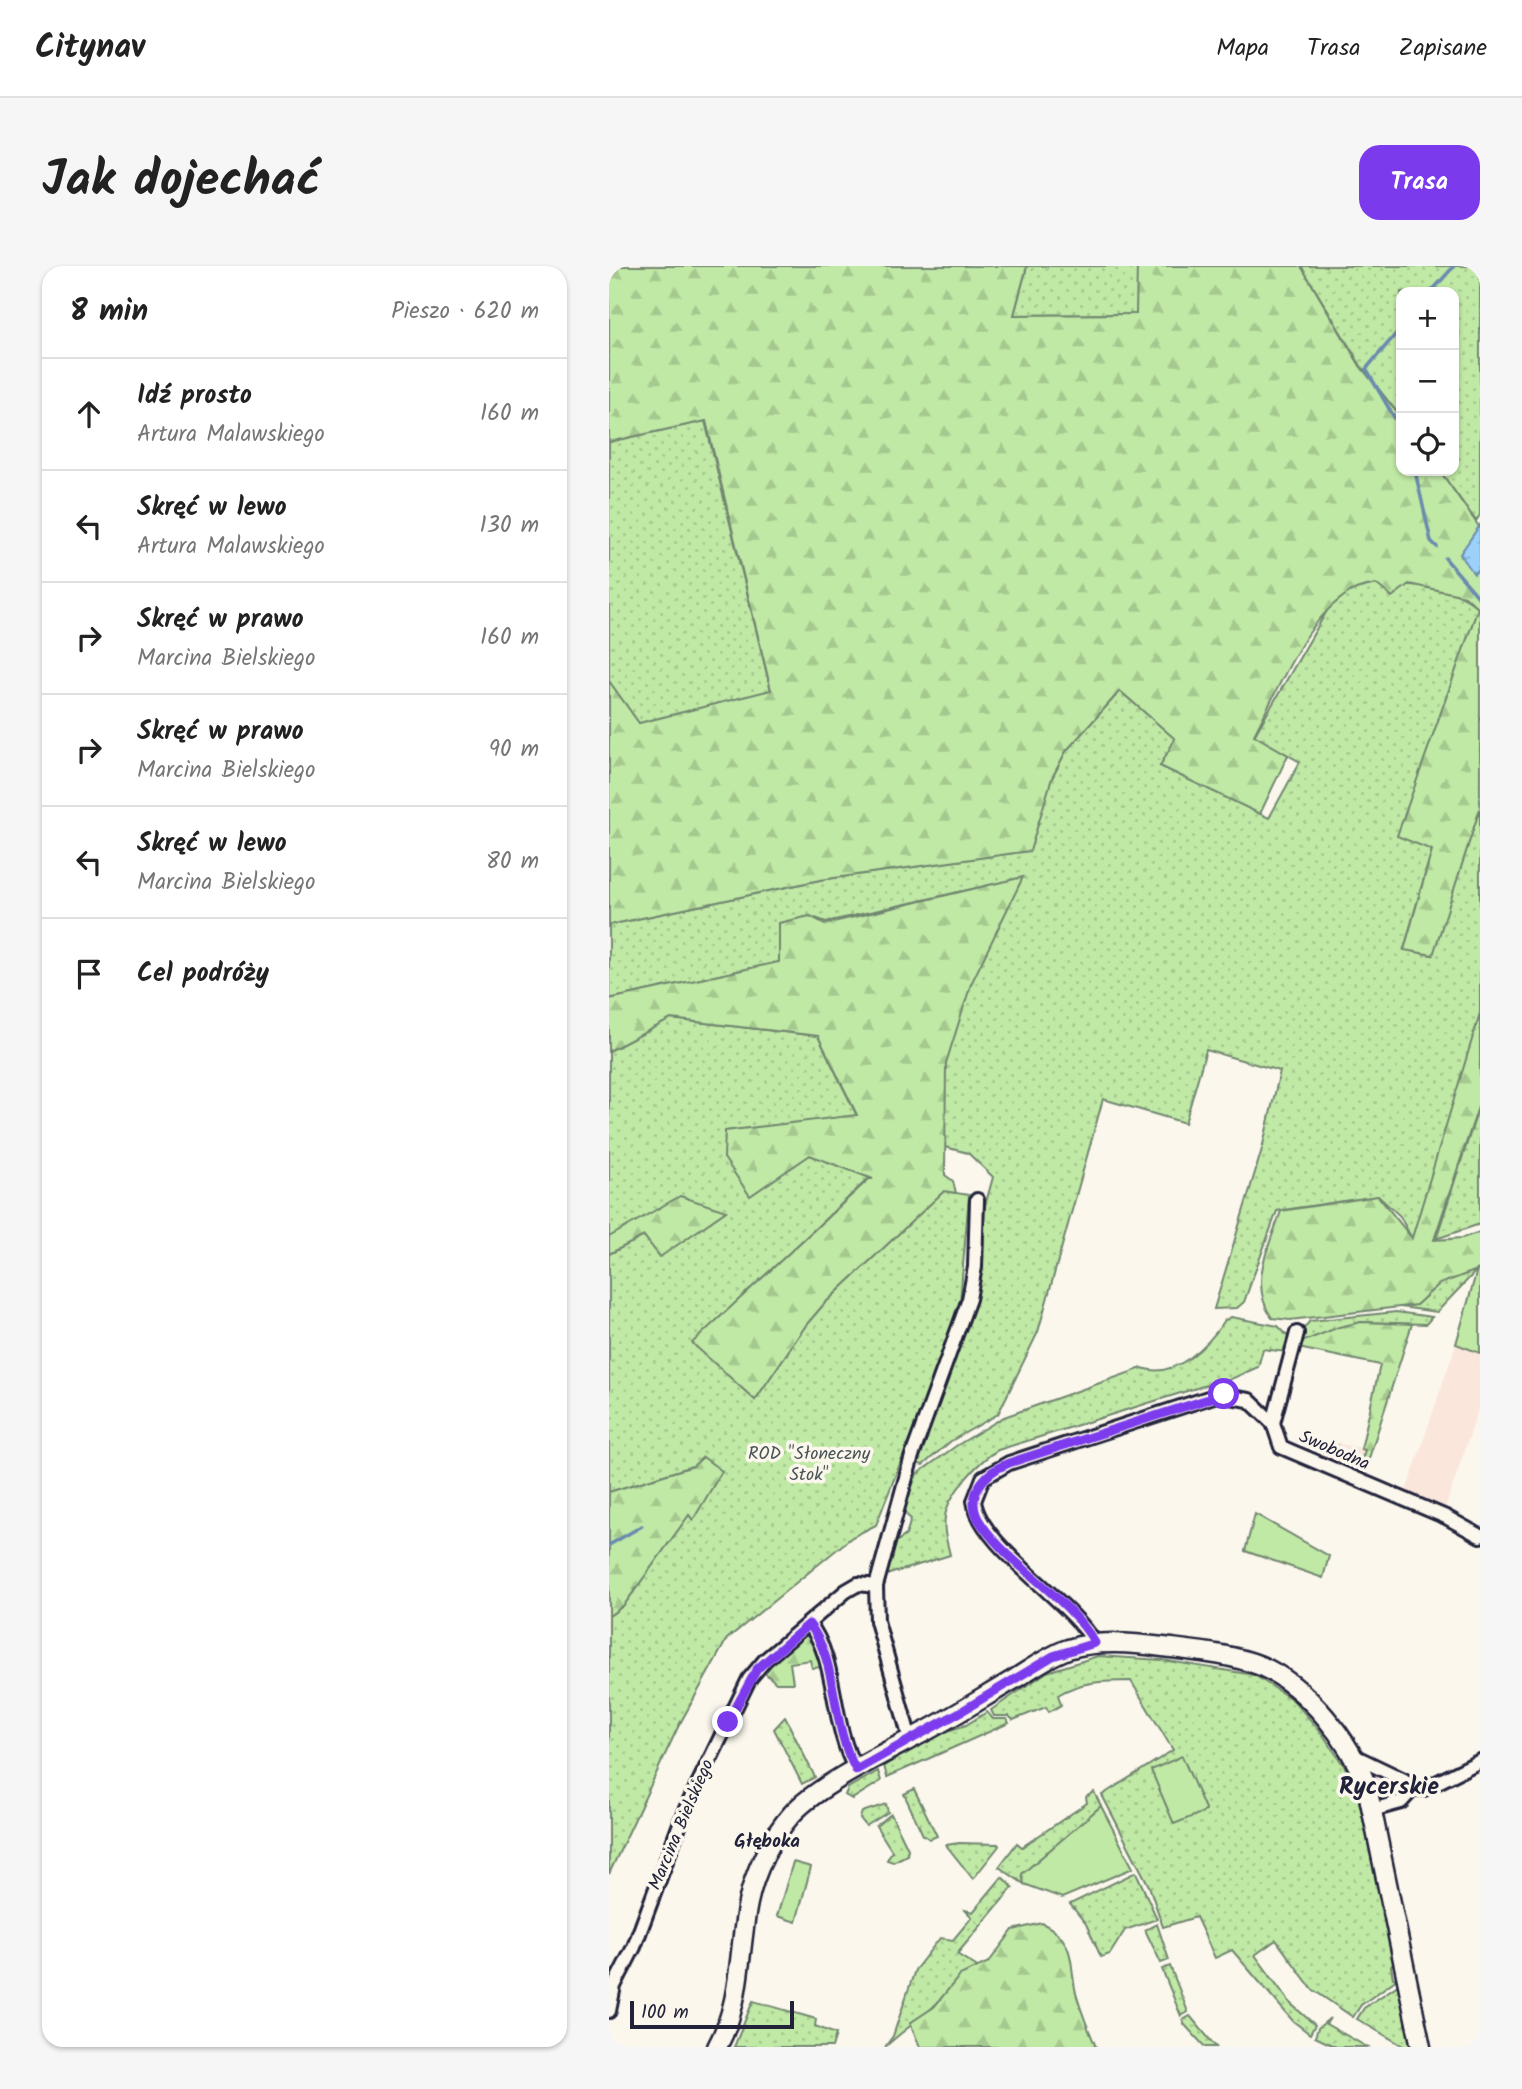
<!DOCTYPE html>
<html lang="pl">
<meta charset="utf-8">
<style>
:root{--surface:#fff;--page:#f6f6f6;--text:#222;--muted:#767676;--line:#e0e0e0;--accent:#7c3aed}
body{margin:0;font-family:Kalam,sans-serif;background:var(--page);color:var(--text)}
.controls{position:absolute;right:21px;top:21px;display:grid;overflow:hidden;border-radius:14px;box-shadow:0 2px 5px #0004}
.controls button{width:63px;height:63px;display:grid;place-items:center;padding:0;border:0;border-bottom:2px solid var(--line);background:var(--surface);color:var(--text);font:35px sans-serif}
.scale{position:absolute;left:21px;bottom:18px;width:164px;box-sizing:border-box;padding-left:7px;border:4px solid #22223b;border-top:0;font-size:19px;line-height:24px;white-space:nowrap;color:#22223b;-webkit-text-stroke:5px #fbf7ec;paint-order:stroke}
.stop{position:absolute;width:21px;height:21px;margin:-16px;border:5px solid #7c3aed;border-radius:50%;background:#fff}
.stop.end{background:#7c3aed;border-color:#fff;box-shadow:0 2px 7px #0008}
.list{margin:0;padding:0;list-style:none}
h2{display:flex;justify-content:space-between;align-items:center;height:91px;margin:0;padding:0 28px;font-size:30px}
h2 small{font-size:23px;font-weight:400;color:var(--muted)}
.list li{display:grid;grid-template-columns:46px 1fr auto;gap:21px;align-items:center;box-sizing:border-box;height:112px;padding:0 28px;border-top:2px solid var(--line)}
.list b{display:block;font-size:26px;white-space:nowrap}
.list p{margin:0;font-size:23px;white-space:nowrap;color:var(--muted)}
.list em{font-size:23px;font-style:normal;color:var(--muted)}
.icon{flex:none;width:38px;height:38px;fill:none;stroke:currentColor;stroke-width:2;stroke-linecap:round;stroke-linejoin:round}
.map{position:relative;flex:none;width:871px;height:1781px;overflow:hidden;border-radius:21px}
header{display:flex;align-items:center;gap:42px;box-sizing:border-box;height:98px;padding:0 35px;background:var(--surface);border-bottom:2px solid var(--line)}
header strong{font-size:33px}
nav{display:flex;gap:38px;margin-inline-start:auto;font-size:24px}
.intro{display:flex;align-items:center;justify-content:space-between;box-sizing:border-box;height:168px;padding:0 42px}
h1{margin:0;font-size:49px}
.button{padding:18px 32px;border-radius:21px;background:var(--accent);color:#fff;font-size:24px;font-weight:700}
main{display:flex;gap:42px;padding:0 42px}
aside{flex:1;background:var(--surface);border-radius:21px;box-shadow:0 2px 5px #0004}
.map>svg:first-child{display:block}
</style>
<header>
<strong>Citynav</strong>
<nav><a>Mapa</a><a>Trasa</a><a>Zapisane</a></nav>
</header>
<div class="intro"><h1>Jak dojechać</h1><a class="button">Trasa</a></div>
<main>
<aside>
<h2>8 min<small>Pieszo · 620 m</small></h2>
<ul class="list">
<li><svg class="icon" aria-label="ahead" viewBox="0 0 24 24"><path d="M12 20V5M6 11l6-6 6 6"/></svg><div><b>Idź prosto</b><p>Artura Malawskiego</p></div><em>160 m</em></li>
<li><svg class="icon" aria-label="left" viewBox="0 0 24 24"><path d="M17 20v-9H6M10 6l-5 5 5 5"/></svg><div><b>Skręć w lewo</b><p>Artura Malawskiego</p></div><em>130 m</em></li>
<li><svg class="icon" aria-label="right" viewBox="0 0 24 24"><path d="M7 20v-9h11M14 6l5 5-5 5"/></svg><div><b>Skręć w prawo</b><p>Marcina Bielskiego</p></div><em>160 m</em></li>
<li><svg class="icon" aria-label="right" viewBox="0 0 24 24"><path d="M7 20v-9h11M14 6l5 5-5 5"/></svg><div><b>Skręć w prawo</b><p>Marcina Bielskiego</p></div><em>90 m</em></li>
<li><svg class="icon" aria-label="left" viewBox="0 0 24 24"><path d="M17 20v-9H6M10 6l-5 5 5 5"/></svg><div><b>Skręć w lewo</b><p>Marcina Bielskiego</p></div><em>80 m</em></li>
<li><svg class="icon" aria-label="arrive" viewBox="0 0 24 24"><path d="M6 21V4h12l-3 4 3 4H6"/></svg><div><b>Cel podróży</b></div></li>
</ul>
</aside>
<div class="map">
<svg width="871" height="1781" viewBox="0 0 871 1781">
<defs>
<pattern id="industrial-furrows" width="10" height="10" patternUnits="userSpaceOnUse" patternTransform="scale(1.75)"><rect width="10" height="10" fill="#fbe6dc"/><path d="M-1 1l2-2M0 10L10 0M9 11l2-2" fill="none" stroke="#d7c5be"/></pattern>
<pattern id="grass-dots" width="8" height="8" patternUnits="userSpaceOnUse" patternTransform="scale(1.75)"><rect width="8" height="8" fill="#c0e9a5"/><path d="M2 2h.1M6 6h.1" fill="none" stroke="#a5c88f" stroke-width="1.8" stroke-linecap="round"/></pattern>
<pattern id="forest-firs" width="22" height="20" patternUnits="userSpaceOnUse" patternTransform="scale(1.75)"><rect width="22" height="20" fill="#c0e9a5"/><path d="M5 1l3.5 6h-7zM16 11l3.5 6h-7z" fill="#a5c88f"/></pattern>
<pattern id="water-ripples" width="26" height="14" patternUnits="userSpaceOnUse" patternTransform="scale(1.75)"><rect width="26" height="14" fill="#9bd1fa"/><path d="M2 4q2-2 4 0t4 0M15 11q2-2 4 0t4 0" fill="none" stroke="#85b3d7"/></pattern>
</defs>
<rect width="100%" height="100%" fill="#fbf7ec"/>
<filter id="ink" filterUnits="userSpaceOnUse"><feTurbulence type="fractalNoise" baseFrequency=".0143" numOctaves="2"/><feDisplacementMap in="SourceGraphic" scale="14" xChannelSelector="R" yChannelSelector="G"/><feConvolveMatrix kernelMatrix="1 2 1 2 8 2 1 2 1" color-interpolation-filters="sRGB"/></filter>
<g filter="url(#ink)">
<polygon fill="#fbe6dc" points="847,1078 871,1087 871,1138 836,1243 796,1229"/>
<polygon fill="url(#industrial-furrows)" points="717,1175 756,1183 749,1209 711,1194"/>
<g fill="url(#grass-dots)" stroke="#718670" stroke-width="2">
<polygon points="418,0 528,0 528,48 405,49"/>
<polygon points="692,0 871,0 871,249 867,255 831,205 845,205 845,26 792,26 792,152 752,100"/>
<polygon points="96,155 162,425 30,458 0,415 0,176"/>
<path d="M767,318C800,318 844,318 869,342L789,569L823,583L795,683L823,689L871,542V750L803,973L791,950L769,930L668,945L635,1036L628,1042L605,1043L653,883L671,805L597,784L576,857L494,833L429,1066L389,1148L342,1175L314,1199L306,1197L367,1021L376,940L384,911L359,887L316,876L319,843L389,617L217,656L201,650L170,657V696L0,733V659L211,614L404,587L457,485L511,425L567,473L551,500L660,552L691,496L645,470L719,343L742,324Z"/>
<polygon points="61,753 209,770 248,850 117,865 141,929 201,889 264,913 259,913 84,1077 146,1134 197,1059 215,1038 335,925 360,929 350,1047 267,1259 243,1271 118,1373 69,1461 0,1608 0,1350 15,1339 80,1248 83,1253 113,1205 84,1200 0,1226 0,988 35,970 51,990 117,945 0,971 0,785"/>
<polygon points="871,837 871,958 827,973"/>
<polygon points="868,1004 828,1046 791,1041 807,1039 830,1018"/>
<polygon points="787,1046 823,1051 817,1058 752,1056 690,1077 694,1063 701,1055"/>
<path d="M622,1051L669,1060L681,1072L677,1086L654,1083L649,1101L611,1118L610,1115L389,1184C370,1194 338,1230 336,1251C334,1265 338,1276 341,1289L274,1310L284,1278L297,1269L302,1253L293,1245L308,1208L347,1180L395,1151L533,1102C567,1114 600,1078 616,1054Z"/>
<path d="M489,1390L553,1394L645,1409L684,1434L712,1466L746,1516L785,1697L782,1700L784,1712L788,1713L752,1739L744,1751L703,1723L667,1674L646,1689L682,1738L706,1759L701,1768L684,1755L623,1684L606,1692L587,1651L554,1661L540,1620L493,1529L564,1484L522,1415C495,1415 472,1415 449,1429L452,1439L440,1446L437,1441L404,1454L400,1450H385L382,1444L438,1406Z"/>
<polygon points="378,1446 384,1453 398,1453 400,1457 278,1511 275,1500 329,1468 357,1459"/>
<polygon points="176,1451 206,1511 193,1518 165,1463"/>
<polygon points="269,1505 272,1515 243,1533 236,1529 239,1522"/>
<polygon points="780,1513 790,1522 788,1529 770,1524 772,1516"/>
<polygon points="305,1523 328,1570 321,1573 314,1569 295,1528"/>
<polygon points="485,1526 492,1540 414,1608 415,1618 390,1601 408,1577 413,1581 478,1537 477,1531"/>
<polygon points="277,1538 279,1546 257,1560 251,1552 253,1546"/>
<polygon points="282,1548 299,1583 298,1589 284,1596 278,1594 283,1585 267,1560"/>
<polygon points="350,1577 389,1578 390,1580 364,1613 337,1579"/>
<polygon points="527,1606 548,1653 516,1664 501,1688 492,1691 477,1658 461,1638"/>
<path d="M393,1611L404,1621L348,1688L370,1702C343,1712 343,1724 324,1741C309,1755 292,1766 276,1781L284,1770L306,1704L331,1672L344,1674L363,1651L356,1644L364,1646Z"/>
<polygon points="548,1658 560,1694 552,1697 536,1664"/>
<polygon points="561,1700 579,1746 572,1750 553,1703"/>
<polygon points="789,1719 802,1781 796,1781 748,1753 755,1742"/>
<polygon points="144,1735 207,1753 206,1760 227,1768 223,1781 125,1781"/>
<polygon points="581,1750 607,1781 596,1781 575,1758 574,1754"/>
<polygon points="721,1752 717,1758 758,1781 727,1781 706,1771 709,1762"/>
</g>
<g fill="url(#forest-firs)" stroke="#718670" stroke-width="2">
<path d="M0,0H418L405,49L527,48L528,0H692L751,100L792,151V205H831L871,262V542L824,689L795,684L823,584L788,570L869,342L856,330L800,318L783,331L767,318C758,320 748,321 741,326C696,353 669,424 645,469L679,489L651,548L551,500L566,473L511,425L457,485L443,512L421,585L211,614L0,659V415L30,457L162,424L97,155L0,176Z"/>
<polygon points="414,611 362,718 337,797 336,909 344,915 347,927 335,925 215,1038 197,1059 146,1134 83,1077 260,913 264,913 201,889 141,930 115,892 116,865 248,849 209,770 62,753 0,785 0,733 170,696 170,657 201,650 216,658"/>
<path d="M871,747V835L825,974L853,972L871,966V1003L830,1018L807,1039L681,1054L663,1052C639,1017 660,981 672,945L769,930L803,972Z"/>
<polygon points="71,930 117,945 51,991 35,970 0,988 0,971"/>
<polygon points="752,1056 803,1058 754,1211 749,1209 756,1184 752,1183 771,1099 689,1082 690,1077 730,1061"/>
<polygon points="94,1191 113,1205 84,1254 80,1249 15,1339 0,1350 0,1226 84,1200"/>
<polygon points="195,1369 204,1371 214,1401 203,1402 201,1394 181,1397 184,1417 167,1417 155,1406 155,1402"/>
<path d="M433,1657C472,1677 458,1702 469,1734C474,1750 480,1765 487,1781H311L301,1757L325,1741L351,1709L380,1696L404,1664Z"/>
</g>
<g fill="#c0e9a5" stroke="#718670" stroke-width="2">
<polygon points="871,1003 871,1087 847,1078 868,1004"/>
<polygon points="646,1248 720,1290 714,1312 636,1285"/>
<polygon points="573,1490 597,1545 565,1558 542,1504"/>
<polygon points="492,1540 524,1602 453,1632 415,1618 413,1608"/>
<polygon points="184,1596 202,1601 187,1656 168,1650"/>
</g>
<polygon fill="url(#water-ripples)" stroke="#6b8bae" stroke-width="2" points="871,259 871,302 865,308 851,288"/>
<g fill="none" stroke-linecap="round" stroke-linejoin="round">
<g stroke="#6b8bae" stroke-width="3.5">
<polyline points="822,26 845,0"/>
<polyline points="792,62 757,103 792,163"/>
<polyline points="806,205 822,275 828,281"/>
<polyline points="836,292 871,333"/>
<polyline points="0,1279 33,1260"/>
</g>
<defs>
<g id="street">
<polyline points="688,1067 664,1157 672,1181 837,1251 871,1270"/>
<path d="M200,1358C229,1394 221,1457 247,1504"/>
<path d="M486,1377C460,1333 371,1280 365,1235L374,1212L400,1197L608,1129L640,1134L664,1157"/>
<polyline points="301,1473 268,1355 267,1320 303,1190 360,1033 366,1001 368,934"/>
<polyline points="743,1489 795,1514 804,1523 815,1523 871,1495"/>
<polyline points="763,1544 792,1536 804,1523"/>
<polyline points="0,1745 5,1720 25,1681 75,1547 140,1413 156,1394 237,1325 249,1318 267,1320"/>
</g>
<path id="secondary" d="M108,1781C133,1736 129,1686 139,1637C145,1607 162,1571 183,1548C210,1518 280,1485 317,1465C347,1449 375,1431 404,1414C422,1403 439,1390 459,1383C489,1374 523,1377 554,1381C586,1385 622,1388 652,1400C698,1420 741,1475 758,1521L812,1781"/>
</defs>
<use href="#street" stroke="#22223b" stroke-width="18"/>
<use href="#secondary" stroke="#22223b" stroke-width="23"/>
<use href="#street" stroke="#fbf7ec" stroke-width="12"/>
<use href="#secondary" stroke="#fbf7ec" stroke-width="18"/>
</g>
</g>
<g fill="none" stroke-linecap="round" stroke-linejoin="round" filter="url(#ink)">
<path stroke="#7c3aed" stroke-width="9" d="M119,1456L148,1403L200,1358C230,1396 221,1458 247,1504L353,1445L444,1390L486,1377C459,1330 404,1303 373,1259C353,1232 374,1207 400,1197L615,1128"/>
</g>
<g text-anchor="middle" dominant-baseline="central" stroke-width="7" stroke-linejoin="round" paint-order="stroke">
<g font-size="18" fill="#22223b" stroke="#fbf7ec">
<text transform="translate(725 1185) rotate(23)">Swobodna</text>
<text transform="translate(73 1559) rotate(-67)">Marcina Bielskiego</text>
</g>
<g font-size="18" fill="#4a5456" stroke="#fbf7ec">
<text x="200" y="1188">ROD "Słoneczny<tspan x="200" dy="21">Stok"</tspan></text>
</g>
<g font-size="19" font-weight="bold" fill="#22223b" stroke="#fbf7ec">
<text x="158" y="1576">Głęboka</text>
</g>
<g font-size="24" font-weight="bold" fill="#22223b" stroke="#fbf7ec">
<text x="780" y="1521">Rycerskie</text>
</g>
</g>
</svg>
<div class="controls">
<button>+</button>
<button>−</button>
<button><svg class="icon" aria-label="locate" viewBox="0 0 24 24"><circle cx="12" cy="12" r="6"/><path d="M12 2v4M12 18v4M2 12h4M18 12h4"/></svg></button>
</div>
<div class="scale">100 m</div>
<div class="stop" style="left:615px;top:1128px"></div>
<div class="stop end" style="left:119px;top:1456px"></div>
</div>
</main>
